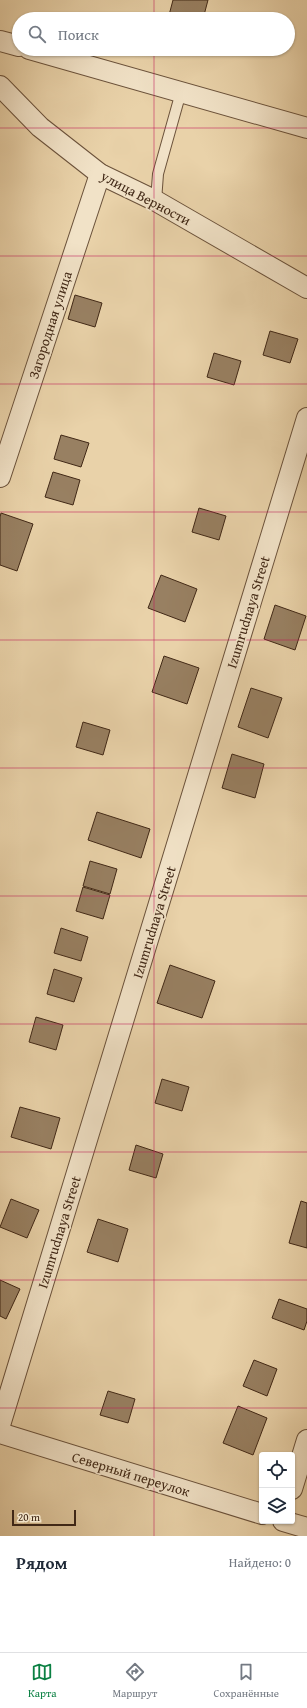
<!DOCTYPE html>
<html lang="ru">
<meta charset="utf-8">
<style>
:root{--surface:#fff;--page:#f6f6f7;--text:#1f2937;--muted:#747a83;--line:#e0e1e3;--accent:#0b8043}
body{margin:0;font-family:"Gentium Book Plus",serif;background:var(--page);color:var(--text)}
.controls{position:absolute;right:12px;bottom:12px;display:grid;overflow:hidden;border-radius:4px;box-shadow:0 1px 3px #0004}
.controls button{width:36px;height:36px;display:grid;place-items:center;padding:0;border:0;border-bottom:1px solid var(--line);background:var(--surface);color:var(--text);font:20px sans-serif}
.scale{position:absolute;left:12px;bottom:10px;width:64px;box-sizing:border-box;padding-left:4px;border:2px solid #412816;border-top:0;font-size:11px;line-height:14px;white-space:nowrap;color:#412816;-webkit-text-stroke:3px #f1e2c7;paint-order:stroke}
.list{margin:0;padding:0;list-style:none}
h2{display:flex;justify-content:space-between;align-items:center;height:52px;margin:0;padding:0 16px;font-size:17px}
h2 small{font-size:13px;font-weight:400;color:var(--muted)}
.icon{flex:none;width:22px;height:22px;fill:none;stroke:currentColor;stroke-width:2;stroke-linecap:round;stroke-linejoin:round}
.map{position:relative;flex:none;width:307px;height:1536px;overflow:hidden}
.search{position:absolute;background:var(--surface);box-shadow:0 1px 3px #0004;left:12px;right:12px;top:12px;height:44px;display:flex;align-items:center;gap:10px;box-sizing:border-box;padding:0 14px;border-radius:22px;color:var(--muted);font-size:15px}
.sheet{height:116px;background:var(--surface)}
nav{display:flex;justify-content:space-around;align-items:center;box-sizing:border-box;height:56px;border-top:1px solid var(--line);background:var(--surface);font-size:11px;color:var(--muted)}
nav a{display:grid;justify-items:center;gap:2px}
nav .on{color:var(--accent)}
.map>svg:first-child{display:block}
</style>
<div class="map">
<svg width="307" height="1536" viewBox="0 0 307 1536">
<rect width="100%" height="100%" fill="#e9d2a9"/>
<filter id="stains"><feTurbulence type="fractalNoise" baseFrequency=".005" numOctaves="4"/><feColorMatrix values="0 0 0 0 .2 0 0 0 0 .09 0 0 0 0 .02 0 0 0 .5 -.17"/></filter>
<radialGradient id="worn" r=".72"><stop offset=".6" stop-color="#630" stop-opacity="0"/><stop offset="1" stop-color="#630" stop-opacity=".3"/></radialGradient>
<g fill="#988062" stroke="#412816">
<polygon points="173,0 208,0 203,19 168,19"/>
<polygon points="75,295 102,303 95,327 68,319"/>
<polygon points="270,331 298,339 290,363 263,355"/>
<polygon points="214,353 241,361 234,385 207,377"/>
<polygon points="61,435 89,443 81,467 54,459"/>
<polygon points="53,472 80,480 73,505 45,497"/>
<polygon points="199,508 226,516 219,540 192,532"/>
<polygon points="1,513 33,524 17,571 0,565 0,517"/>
<polygon points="161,575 197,589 185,622 148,608"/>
<polygon points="275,605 306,616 295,650 264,639"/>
<polygon points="164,656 199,668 187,704 152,692"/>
<polygon points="251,688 282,698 268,738 238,727"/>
<polygon points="83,722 110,730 103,755 76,747"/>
<polygon points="232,754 264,764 255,798 222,788"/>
<polygon points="97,812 150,829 141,858 88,840"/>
<polygon points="90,861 117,869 110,894 83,886"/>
<polygon points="83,887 110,895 103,919 76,911"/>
<polygon points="61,928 88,937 81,961 54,953"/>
<polygon points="170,965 215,981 202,1018 157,1003"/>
<polygon points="54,969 82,978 74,1002 47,994"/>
<polygon points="36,1017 63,1025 56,1050 29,1042"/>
<polygon points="162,1079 189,1087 182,1111 155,1103"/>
<polygon points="20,1107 60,1118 51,1149 11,1137"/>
<polygon points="136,1145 163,1154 156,1178 129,1170"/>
<polygon points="11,1199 39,1210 27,1238 0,1227"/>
<polygon points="301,1201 307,1203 307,1248 289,1243"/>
<polygon points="98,1219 128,1229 118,1262 87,1252"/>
<polygon points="0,1280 20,1289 6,1319 0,1316"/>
<polygon points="279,1299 307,1309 307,1321 304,1330 272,1318"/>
<polygon points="254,1360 277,1369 267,1396 243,1386"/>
<polygon points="108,1391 135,1399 128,1423 100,1415"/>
<polygon points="238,1406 267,1418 253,1455 223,1443"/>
</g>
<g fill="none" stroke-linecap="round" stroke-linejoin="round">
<defs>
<polyline id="service" points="156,201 158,174 181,92"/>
<g id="minor">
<polyline points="0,41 19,46"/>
<polyline points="29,49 307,128"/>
<polyline points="0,86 40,127 100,174 156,201 307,288"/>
<polyline points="0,477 100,174"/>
<polyline points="0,1425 307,418"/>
<polyline points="0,1433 262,1514"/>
<polyline points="292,1489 307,1440"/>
<polyline points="283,1521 307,1528"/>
</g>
</defs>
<use href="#service" stroke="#6b523b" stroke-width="12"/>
<use href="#minor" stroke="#6b523b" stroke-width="22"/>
<use href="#service" stroke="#f1e2c7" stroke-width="10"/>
<use href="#minor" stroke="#f1e2c7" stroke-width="20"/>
</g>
<path fill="none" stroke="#c2185b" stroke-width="1" stroke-opacity="0.55" d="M154,0V19M154,49V1536M0,128H307M0,256H307M0,384H307M0,512H307M0,640H307M0,768H307M0,896H307M0,1024H307M0,1152H307M0,1280H307M0,1408H307"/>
<g text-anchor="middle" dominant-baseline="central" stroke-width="3.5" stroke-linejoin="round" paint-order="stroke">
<g font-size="14" fill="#412816" stroke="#f1e2c7">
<text transform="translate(146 198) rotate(28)">улица Верности</text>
<text transform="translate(50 325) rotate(-72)">Загородная улица</text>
<text transform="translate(248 612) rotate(-73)">Izumrudnaya Street</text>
<text transform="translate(154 922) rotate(-73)">Izumrudnaya Street</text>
<text transform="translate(59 1232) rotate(-73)">Izumrudnaya Street</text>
<text transform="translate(131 1474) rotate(17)">Северный переулок</text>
</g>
</g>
<rect width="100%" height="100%" filter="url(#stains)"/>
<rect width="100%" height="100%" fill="url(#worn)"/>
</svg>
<div class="controls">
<button><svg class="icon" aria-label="locate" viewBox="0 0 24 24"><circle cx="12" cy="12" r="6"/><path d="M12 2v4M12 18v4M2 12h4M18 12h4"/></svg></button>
<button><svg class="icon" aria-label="layers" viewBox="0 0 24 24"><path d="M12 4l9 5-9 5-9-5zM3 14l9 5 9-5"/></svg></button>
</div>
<div class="scale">20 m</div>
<div class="search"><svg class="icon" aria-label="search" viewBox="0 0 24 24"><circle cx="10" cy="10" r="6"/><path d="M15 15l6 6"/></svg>Поиск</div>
</div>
<section class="sheet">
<h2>Рядом<small>Найдено: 0</small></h2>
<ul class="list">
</ul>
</section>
<nav>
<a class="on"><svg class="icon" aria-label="map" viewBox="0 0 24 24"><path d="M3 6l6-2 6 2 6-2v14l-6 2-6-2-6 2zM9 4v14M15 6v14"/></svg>Карта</a>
<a><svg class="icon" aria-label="directions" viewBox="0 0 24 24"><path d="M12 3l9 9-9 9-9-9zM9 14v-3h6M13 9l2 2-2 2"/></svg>Маршрут</a>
<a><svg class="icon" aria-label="saved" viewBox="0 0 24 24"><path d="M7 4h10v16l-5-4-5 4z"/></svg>Сохранённые</a>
</nav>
